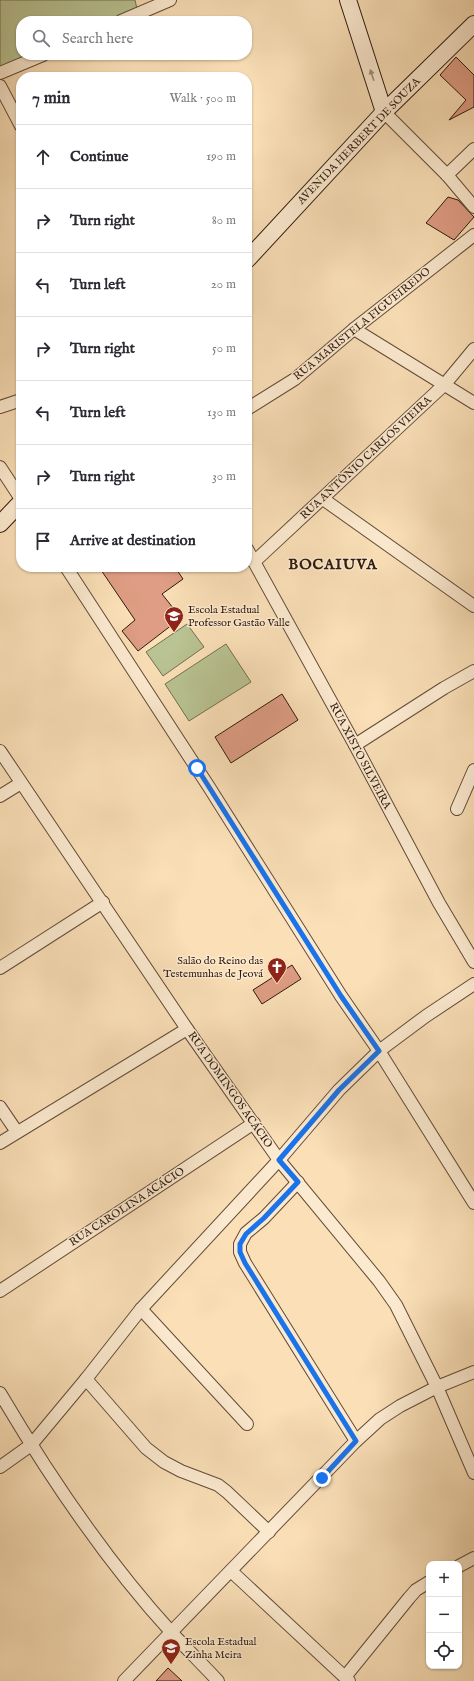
<!DOCTYPE html>
<meta charset="utf-8">
<style>
:root{--surface:#fff;--page:#f7f7f7;--text:#2b2b33;--muted:#7c7c81;--line:#e1e1e2}
body{margin:0;font-family:"IM FELL English",serif;background:var(--page);color:var(--text)}
.controls{position:absolute;right:12px;bottom:12px;display:grid;overflow:hidden;border-radius:8px;box-shadow:0 1px 3px #0004}
.controls button{width:36px;height:36px;display:grid;place-items:center;padding:0;border:0;border-bottom:1px solid var(--line);background:var(--surface);color:var(--text);font:20px sans-serif}
.stop{position:absolute;width:12px;height:12px;margin:-9px;border:3px solid #1a73e8;border-radius:50%;background:#fff}
.stop.end{background:#1a73e8;border-color:#fff;box-shadow:0 1px 4px #0008}
.list{margin:0;padding:0;list-style:none}
h2{display:flex;justify-content:space-between;align-items:center;height:52px;margin:0;padding:0 16px;font-size:17px}
h2 small{font-size:13px;font-weight:400;color:var(--muted)}
.list li{display:grid;grid-template-columns:26px 1fr auto;gap:12px;align-items:center;box-sizing:border-box;height:64px;padding:0 16px;border-top:1px solid var(--line)}
.list b{display:block;font-size:15px;white-space:nowrap}
.list em{font-size:13px;font-style:normal;color:var(--muted)}
.icon{flex:none;width:22px;height:22px;fill:none;stroke:currentColor;stroke-width:2;stroke-linecap:round;stroke-linejoin:round}
.map{position:relative;flex:none;width:474px;height:1681px;overflow:hidden}
.search{position:absolute;background:var(--surface);box-shadow:0 1px 3px #0004;left:16px;top:16px;width:236px;height:44px;display:flex;align-items:center;gap:10px;box-sizing:border-box;padding:0 14px;border-radius:16px;color:var(--muted);font-size:15px}
.panel{position:absolute;background:var(--surface);box-shadow:0 1px 3px #0004;left:16px;top:72px;width:236px;height:500px;border-radius:16px}
.map>svg:first-child{display:block}
</style>
<div class="map">
<svg width="474" height="1681" viewBox="0 0 474 1681">
<rect width="100%" height="100%" fill="#fadfb7"/>
<filter id="stains"><feTurbulence type="fractalNoise" baseFrequency=".005" numOctaves="4"/><feColorMatrix values="0 0 0 0 .2 0 0 0 0 .09 0 0 0 0 .02 0 0 0 .5 -.17"/></filter>
<radialGradient id="worn" r=".72"><stop offset=".6" stop-color="#630" stop-opacity="0"/><stop offset="1" stop-color="#630" stop-opacity=".3"/></radialGradient>
<g fill="#b9c393" stroke="#746e50">
<polygon points="0,0 135,0 137,9 110,21 21,21 21,55 31,55 0,68"/>
<polygon points="187,624 204,647 163,676 146,652"/>
<polygon points="226,644 251,682 189,721 165,684"/>
</g>
<g fill="#de9d84" stroke="#2f1a0e">
<polygon points="456,57 474,75 474,107 449,120 466,100 440,75"/>
<polygon points="448,197 458,200 474,217 454,240 426,223"/>
<polygon points="99,567 175,567 183,579 162,594 181,618 138,651 122,631 135,620"/>
<polygon points="282,694 298,720 231,763 215,737"/>
<polygon points="292,965 301,979 262,1004 253,990"/>
<polygon points="168,1668 182,1681 156,1681"/>
</g>
<g fill="none" stroke-linecap="round" stroke-linejoin="round">
<defs>
<g id="street">
<polyline points="121,21 170,0"/>
<polyline points="0,73 43,55"/>
<polyline points="0,86 21,126"/>
<polyline points="384,112 447,175 474,207"/>
<polyline points="447,175 474,149"/>
<polyline points="354,329 474,403"/>
<polyline points="0,407 21,400"/>
<polyline points="247,409 295,379 354,329 474,235"/>
<polyline points="0,467 21,499"/>
<polyline points="323,499 474,606"/>
<polyline points="247,549 355,745 439,903 474,962"/>
<polyline points="254,562 445,384 474,349"/>
<polyline points="66,567 209,787 341,996 379,1051 474,1203"/>
<polyline points="355,745 444,688 474,671"/>
<polyline points="0,751 187,1029 279,1160 379,1281 396,1305 437,1387 474,1473"/>
<polyline points="0,796 21,783"/>
<polyline points="457,809 474,770"/>
<polyline points="0,968 103,902"/>
<polyline points="0,1107 17,1132"/>
<polyline points="0,1143 187,1029"/>
<polyline points="298,1182 264,1218 246,1233 240,1244 240,1252 245,1263 356,1441"/>
<polyline points="0,1291 254,1123"/>
<polyline points="141,1309 247,1424"/>
<polyline points="86,1379 146,1448 164,1462 181,1471 218,1485 227,1492 269,1532"/>
<path d="M0,1393C49,1476 107,1562 172,1633C187,1649 203,1665 218,1681"/>
<polyline points="0,1467 31,1445 86,1379 141,1309 279,1160 339,1090 379,1051 426,1016 474,984"/>
<polyline points="459,1566 474,1558"/>
<polyline points="231,1571 349,1681"/>
<polyline points="345,1677 409,1598 416,1590 429,1582"/>
<polyline points="124,1681 356,1441 380,1419 400,1406 437,1387 474,1372"/>
</g>
<g id="secondary">
<polyline points="348,0 384,112"/>
<polyline points="247,260 384,112 474,24"/>
<polyline points="0,524 21,502"/>
</g>
</defs>
<use href="#street" stroke="#624b38" stroke-width="14"/>
<use href="#secondary" stroke="#2f1a0e" stroke-width="18"/>
<use href="#street" stroke="#fcead0" stroke-width="12"/>
<use href="#secondary" stroke="#fcead0" stroke-width="16"/>
</g>
<defs><path id="oneway-solid" d="M-6-.8H1V-3.2L6.5 0L1 3.2V.8H-6Z"/></defs>
<use fill="#a08c79" href="#oneway-solid" transform="translate(372 75) rotate(-108)"/>
<g fill="none" stroke-linecap="round" stroke-linejoin="round">
<polyline stroke="#1a73e8" stroke-width="5" points="197,768 341,996 379,1051 339,1090 279,1160 298,1182 264,1218 246,1234 240,1244 240,1252 245,1263 356,1441 322,1478"/>
</g>
<defs>
<symbol id="school-pin" viewBox="-11 -11 22 30"><path d="M0 17L-7.5 6A9.5 9.5 0 1 1 7.5 6Z" fill="#8f2418" stroke="#fcead0"/><path d="M0-5L7-2L0 1L-7-2ZM-4 1L0 2.5L4 1V4Q0 6-4 4Z" fill="#fff"/></symbol>
<symbol id="church-pin" viewBox="-11 -11 22 30"><path d="M0 17L-7.5 6A9.5 9.5 0 1 1 7.5 6Z" fill="#8f2418" stroke="#fcead0"/><path d="M-1.2-6h2.4v3.5h3.3v2.4h-3.3V6h-2.4V-.1h-3.3v-2.4h3.3Z" fill="#fff"/></symbol>
</defs>
<g fill-rule="evenodd">
<use href="#school-pin" x="163" y="605" width="22" height="30"/>
<use href="#church-pin" x="266" y="956" width="22" height="30"/>
<use href="#school-pin" x="160" y="1637" width="22" height="30"/>
</g>
<g text-anchor="middle" dominant-baseline="central" stroke-width="3" stroke-linejoin="round" paint-order="stroke">
<g font-size="11" fill="#2f1a0e" stroke="#fcead0">
<text transform="translate(359 141) rotate(-46)">AVENIDA HERBERT DE SOUZA</text>
<text transform="translate(362 324) rotate(-39)">RUA MARISTELA FIGUEIREDO</text>
<text transform="translate(366 458) rotate(-43)">RUA ANTÔNIO CARLOS VIEIRA</text>
<text transform="translate(360 756) rotate(62)">RUA XISTO SILVEIRA</text>
<text transform="translate(230 1090) rotate(55)">RUA DOMINGOS ACÁCIO</text>
<text transform="translate(127 1207) rotate(-33)">RUA CAROLINA ACÁCIO</text>
</g>
<g font-size="11" fill="#2f1a0e" stroke="#fcead0" text-anchor="start">
<text x="188" y="610">Escola Estadual<tspan x="188" dy="13">Professor Gastão Valle</tspan></text>
<text x="263" y="961" text-anchor="end">Salão do Reino das<tspan x="263" dy="13">Testemunhas de Jeová</tspan></text>
<text x="185" y="1642">Escola Estadual<tspan x="185" dy="13">Zinha Meira</tspan></text>
</g>
<g font-size="15" font-weight="bold" letter-spacing="1" fill="#2f1a0e" stroke="#fcead0">
<text x="333" y="564">BOCAIUVA</text>
</g>
</g>
<rect width="100%" height="100%" filter="url(#stains)"/>
<rect width="100%" height="100%" fill="url(#worn)"/>
</svg>
<div class="controls">
<button>+</button>
<button>−</button>
<button><svg class="icon" aria-label="locate" viewBox="0 0 24 24"><circle cx="12" cy="12" r="6"/><path d="M12 2v4M12 18v4M2 12h4M18 12h4"/></svg></button>
</div>
<div class="stop" style="left:197px;top:768px"></div>
<div class="stop end" style="left:322px;top:1478px"></div>
<div class="search"><svg class="icon" aria-label="search" viewBox="0 0 24 24"><circle cx="10" cy="10" r="6"/><path d="M15 15l6 6"/></svg>Search here</div>
<section class="panel">
<h2>7 min<small>Walk · 500 m</small></h2>
<ul class="list">
<li><svg class="icon" aria-label="ahead" viewBox="0 0 24 24"><path d="M12 20V5M6 11l6-6 6 6"/></svg><div><b>Continue</b></div><em>190 m</em></li>
<li><svg class="icon" aria-label="right" viewBox="0 0 24 24"><path d="M7 20v-9h11M14 6l5 5-5 5"/></svg><div><b>Turn right</b></div><em>80 m</em></li>
<li><svg class="icon" aria-label="left" viewBox="0 0 24 24"><path d="M17 20v-9H6M10 6l-5 5 5 5"/></svg><div><b>Turn left</b></div><em>20 m</em></li>
<li><svg class="icon" aria-label="right" viewBox="0 0 24 24"><path d="M7 20v-9h11M14 6l5 5-5 5"/></svg><div><b>Turn right</b></div><em>50 m</em></li>
<li><svg class="icon" aria-label="left" viewBox="0 0 24 24"><path d="M17 20v-9H6M10 6l-5 5 5 5"/></svg><div><b>Turn left</b></div><em>130 m</em></li>
<li><svg class="icon" aria-label="right" viewBox="0 0 24 24"><path d="M7 20v-9h11M14 6l5 5-5 5"/></svg><div><b>Turn right</b></div><em>30 m</em></li>
<li><svg class="icon" aria-label="arrive" viewBox="0 0 24 24"><path d="M6 21V4h12l-3 4 3 4H6"/></svg><div><b>Arrive at destination</b></div></li>
</ul>
</section>
</div>
